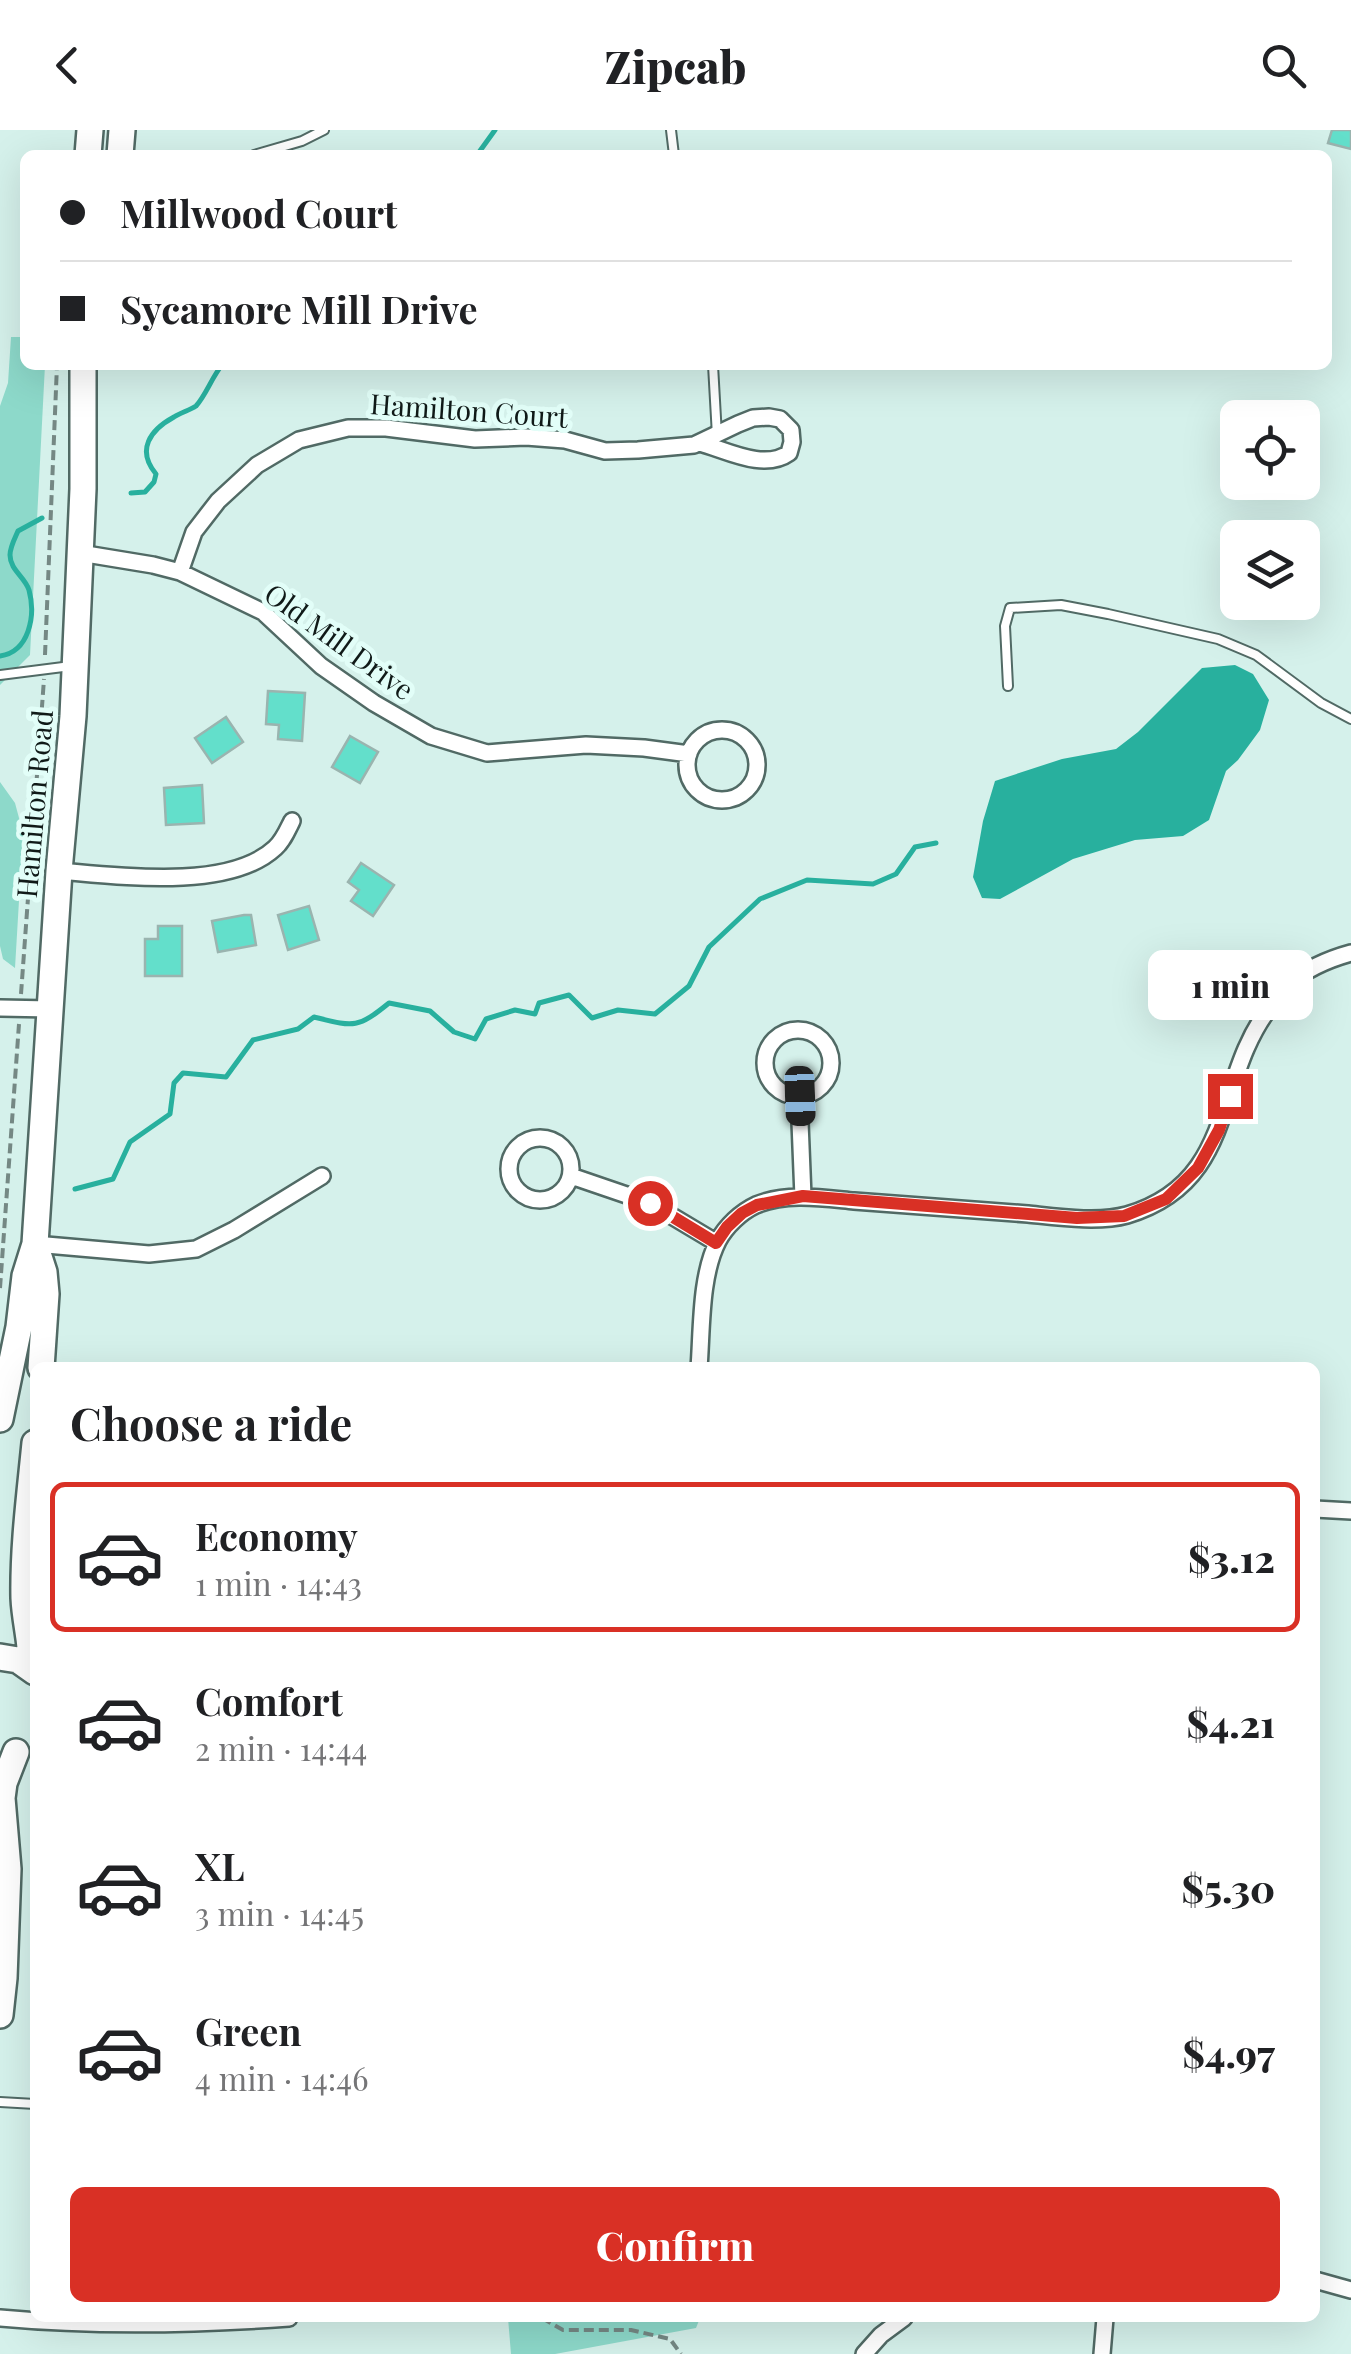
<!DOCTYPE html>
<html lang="en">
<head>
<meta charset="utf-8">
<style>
  :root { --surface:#fff; --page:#f2f2f2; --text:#202124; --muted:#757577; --line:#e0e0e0; --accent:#d93025 }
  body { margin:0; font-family:"Playfair Display",serif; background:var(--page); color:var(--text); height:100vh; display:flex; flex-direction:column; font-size:38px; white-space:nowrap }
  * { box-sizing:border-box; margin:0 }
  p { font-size:32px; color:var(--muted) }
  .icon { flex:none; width:55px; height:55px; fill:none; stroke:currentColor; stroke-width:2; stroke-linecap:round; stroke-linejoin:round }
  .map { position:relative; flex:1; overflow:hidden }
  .details { position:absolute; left:30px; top:1232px; width:1290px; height:960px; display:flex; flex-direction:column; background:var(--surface); border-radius:15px; box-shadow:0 10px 40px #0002 }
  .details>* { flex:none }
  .banner { position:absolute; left:20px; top:20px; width:1312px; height:220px; border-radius:15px; box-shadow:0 10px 40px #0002; display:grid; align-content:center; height:220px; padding:0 40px; background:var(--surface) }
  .controls { position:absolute; left:1220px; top:270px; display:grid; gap:20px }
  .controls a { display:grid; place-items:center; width:100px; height:100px; border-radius:15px; background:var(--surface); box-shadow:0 10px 40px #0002; font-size:50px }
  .end { position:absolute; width:45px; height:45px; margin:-22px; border:12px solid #d93025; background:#fff; box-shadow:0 0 0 5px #fff }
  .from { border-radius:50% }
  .bubble { position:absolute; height:70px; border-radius:15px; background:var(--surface); box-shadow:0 10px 40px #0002; font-size:32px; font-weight:800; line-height:70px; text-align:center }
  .car { position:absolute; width:30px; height:60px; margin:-30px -15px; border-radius:12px; box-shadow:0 0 8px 2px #0007; background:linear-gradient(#222 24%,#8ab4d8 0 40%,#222 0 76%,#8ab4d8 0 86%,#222 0) }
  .banner b { display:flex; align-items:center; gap:35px; height:95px; font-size:38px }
  .banner b+b { border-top:2px solid var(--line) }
  .banner i { width:25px; height:25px; background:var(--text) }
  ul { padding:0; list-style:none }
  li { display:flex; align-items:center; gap:30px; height:150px; margin:0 20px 15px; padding:0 20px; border:5px solid transparent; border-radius:15px }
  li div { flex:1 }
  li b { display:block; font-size:38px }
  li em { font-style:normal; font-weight:800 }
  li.current { border-color:var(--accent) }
  li>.icon { width:90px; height:90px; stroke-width:1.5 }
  h2 { padding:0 40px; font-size:45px; line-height:120px }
  .button { display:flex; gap:20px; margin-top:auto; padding:20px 40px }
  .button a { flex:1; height:115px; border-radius:15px; background:var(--accent); color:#fff; font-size:40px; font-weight:800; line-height:115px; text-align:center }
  header { display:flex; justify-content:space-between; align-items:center; height:130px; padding:0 40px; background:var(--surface); font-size:45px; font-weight:800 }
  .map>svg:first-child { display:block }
  .green { fill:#8dd9ca }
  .water { fill:#28b09e }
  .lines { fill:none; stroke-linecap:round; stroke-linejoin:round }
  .stream { stroke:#28b09e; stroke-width:5 }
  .building { fill:#63dfcb; stroke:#9ab4af; stroke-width:2.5 }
  .lane-casing { stroke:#516a65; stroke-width:12 }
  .street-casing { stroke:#516a65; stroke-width:20 }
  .primary-casing { stroke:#516a65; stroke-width:30 }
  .path { stroke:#758884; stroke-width:4; stroke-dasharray:10 5; stroke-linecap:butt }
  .lane { stroke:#fff; stroke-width:8 }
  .street { stroke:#fff; stroke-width:15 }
  .primary { stroke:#fff; stroke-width:25 }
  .route { stroke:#d93025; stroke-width:12 }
  .labels { text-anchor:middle; stroke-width:10; stroke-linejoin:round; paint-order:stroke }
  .street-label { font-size:28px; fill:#101a18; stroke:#e2fef8 }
</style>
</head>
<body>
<header><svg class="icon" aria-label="back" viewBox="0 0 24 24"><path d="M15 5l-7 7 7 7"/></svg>Zipcab<svg class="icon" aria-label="search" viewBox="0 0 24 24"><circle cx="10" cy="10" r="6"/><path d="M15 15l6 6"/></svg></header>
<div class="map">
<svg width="1351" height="2224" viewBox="0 0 1351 2224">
  <rect width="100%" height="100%" fill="#d5f1eb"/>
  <!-- green -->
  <path class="green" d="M11,207h14v28h20l-15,290 -30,30v-279l8,-23z
    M0,652l15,21 8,30 -8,135 -12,-9 -3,-13z
    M508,2188h192l-4,10 -141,26h-44z"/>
  <!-- water -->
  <path class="water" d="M1235,535l18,9 16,26 -9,30 -22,30 -12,11 -17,49 -26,16 -48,4 -62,19 -73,40 -18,-1 -9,-21 10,-56 12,-40 67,-22 54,-10 22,-17 64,-64z"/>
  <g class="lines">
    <!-- stream -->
    <path class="stream" d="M477,25l18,-25
      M131,363l14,-1 9,-10 2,-8c-20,-24 -6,-44 18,-57 6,-4 16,-7 22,-11 10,-11 16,-29 26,-41
      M0,526c29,-4 36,-40 29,-66 -4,-13 -19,-20 -19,-35 0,-8 5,-17 8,-24l24,-13
      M75,1059l38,-10 17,-37 40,-28 4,-31 9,-10 43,4 27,-37 45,-11 16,-12c40,10 43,12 75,-14l41,8 24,21 21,7 11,-20 29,-9 20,4 4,-11 30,-8 23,23 26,-8 37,4 34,-28 20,-39 51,-48 47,-19 66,4 23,-10 19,-27 21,-4"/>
  </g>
  <!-- building -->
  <path class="building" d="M1332,0h19v19l-23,-6z
    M268,561l37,2 -3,48 -24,-2 1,-14 -13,-1z
    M226,587l17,25 -31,21 -17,-25z
    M350,606l28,16 -18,31 -28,-16z
    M202,655l2,38 -38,2 -2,-37z
    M361,733l33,22 -21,31 -22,-15 8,-11 -11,-8z
    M309,776l10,34 -31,10 -10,-35z
    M244,785h7l5,30 -38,7 -6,-31z
    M158,796h24v50h-37v-37h13z"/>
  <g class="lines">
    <!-- lane casing -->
    <g class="lane-casing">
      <path id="lane" d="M671,0l3,25
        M254,25l48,-14 22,-11
        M713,235l4,71
        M0,545l71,-9
        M1008,556l-3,-60 5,-18 51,-3 47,9 110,25 38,16 65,48 30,16
        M0,1972l35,2"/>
    </g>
    <!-- street casing -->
    <g class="street-casing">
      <path id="street" d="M80,423l73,12 27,7 83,40 58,54 53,37 57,33 56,17 99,-8 58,3 45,6
        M180,442l14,-40 24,-31 39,-36 42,-25 49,-12h38l89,11 51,-2 39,3 40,11 33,-1 56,-5 44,-21 15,-6 16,-1 11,2 11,11 1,12 -3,11c-25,18 -63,-3 -89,-10
        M687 635a35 35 0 1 1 70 0a35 35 0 1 1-70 0Z
        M59,741c59,5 170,20 216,-23 8,-7 12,-17 17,-27
        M0,878l51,1
        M765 933a33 33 0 1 1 66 0a33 33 0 1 1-66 0Z
        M799,967l4,100
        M509 1039a31 31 0 1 1 62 0a31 31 0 1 1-62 0Z
        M571,1046l79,27 67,40
        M35,1114l114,10 47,-5 38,-19 88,-54
        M699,1238c3,-39 1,-92 19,-127 8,-15 23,-29 38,-36 31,-13 67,-7 98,-4 58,4 116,9 174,13 29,3 70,9 99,1 111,-33 86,-136 144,-209 6,-8 12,-17 19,-23 18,-15 39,-24 61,-30
        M1315,1379l36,2
        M1315,2150l36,10
        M0,2188c97,9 192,7 289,0
        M864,2224l17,-19 23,-17
        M1102,2224l3,-36"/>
    </g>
    <!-- primary casing -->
    <g class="primary-casing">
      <path id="primary" d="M88,25l2,-25
        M120,25l2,-25
        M35,1114l9,28 2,22 -5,74
        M0,1289l19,-92 6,-51 10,-32 24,-373 14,-155 10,-227v-124
        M0,1527l18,3 17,12
        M31,1538c1,-24 -6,-46 -7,-70 -1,-51 6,-104 11,-155
        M0,1885l4,-37 4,-109 -6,-71 2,-15 12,-31"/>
    </g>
    <!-- path -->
    <path class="path" d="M45,525l12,-290
      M21,864l23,-315
      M0,1158l19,-264
      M542,2188l21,12h68l39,9 11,15"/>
    <!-- lane -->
    <use href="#lane" class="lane"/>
    <!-- street -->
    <use href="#street" class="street"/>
    <!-- primary -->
    <use href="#primary" class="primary"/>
  </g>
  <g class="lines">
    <!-- route -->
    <path class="route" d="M650,1073l66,40 11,-16 15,-14 15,-8 46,-9 274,22 47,-2 42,-17 32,-31 21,-38 11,-34"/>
  </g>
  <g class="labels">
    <!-- street labels -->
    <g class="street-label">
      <text transform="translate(469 281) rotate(4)" y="10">Hamilton Court</text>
      <text transform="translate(339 512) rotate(36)" y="10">Old Mill Drive</text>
      <text transform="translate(35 674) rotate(-85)" y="10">Hamilton Road</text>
    </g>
  </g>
</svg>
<div class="controls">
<a><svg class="icon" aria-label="locate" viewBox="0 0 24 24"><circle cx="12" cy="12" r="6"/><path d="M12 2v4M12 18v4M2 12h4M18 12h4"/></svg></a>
<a><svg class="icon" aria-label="layers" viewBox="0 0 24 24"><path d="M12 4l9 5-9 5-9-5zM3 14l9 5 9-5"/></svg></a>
</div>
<i class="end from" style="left:650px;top:1073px"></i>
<i class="end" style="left:1230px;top:966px"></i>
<div class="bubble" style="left:1148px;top:820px;width:165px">1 min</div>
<i class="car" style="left:800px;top:966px;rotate:178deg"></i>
<div class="banner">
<b><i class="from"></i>Millwood Court</b>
<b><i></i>Sycamore Mill Drive</b>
</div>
<section class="details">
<h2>Choose a ride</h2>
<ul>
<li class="current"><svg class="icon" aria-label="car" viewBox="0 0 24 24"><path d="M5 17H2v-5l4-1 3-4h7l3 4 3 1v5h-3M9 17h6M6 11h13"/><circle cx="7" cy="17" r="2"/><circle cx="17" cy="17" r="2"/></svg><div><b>Economy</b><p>1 min · 14:43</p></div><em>$3.12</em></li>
<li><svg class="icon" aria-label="car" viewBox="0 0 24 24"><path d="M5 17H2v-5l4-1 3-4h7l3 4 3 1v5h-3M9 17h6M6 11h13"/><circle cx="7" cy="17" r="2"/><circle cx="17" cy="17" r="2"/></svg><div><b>Comfort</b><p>2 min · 14:44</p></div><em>$4.21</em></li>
<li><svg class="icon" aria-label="car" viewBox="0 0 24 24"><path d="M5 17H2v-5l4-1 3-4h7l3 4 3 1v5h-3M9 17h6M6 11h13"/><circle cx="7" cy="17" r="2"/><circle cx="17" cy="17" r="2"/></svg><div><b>XL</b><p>3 min · 14:45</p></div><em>$5.30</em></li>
<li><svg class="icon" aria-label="car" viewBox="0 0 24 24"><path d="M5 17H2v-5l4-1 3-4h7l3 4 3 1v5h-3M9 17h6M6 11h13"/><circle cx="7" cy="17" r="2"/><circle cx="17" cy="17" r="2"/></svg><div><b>Green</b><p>4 min · 14:46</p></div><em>$4.97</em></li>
</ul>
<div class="button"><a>Confirm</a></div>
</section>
</div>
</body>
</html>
